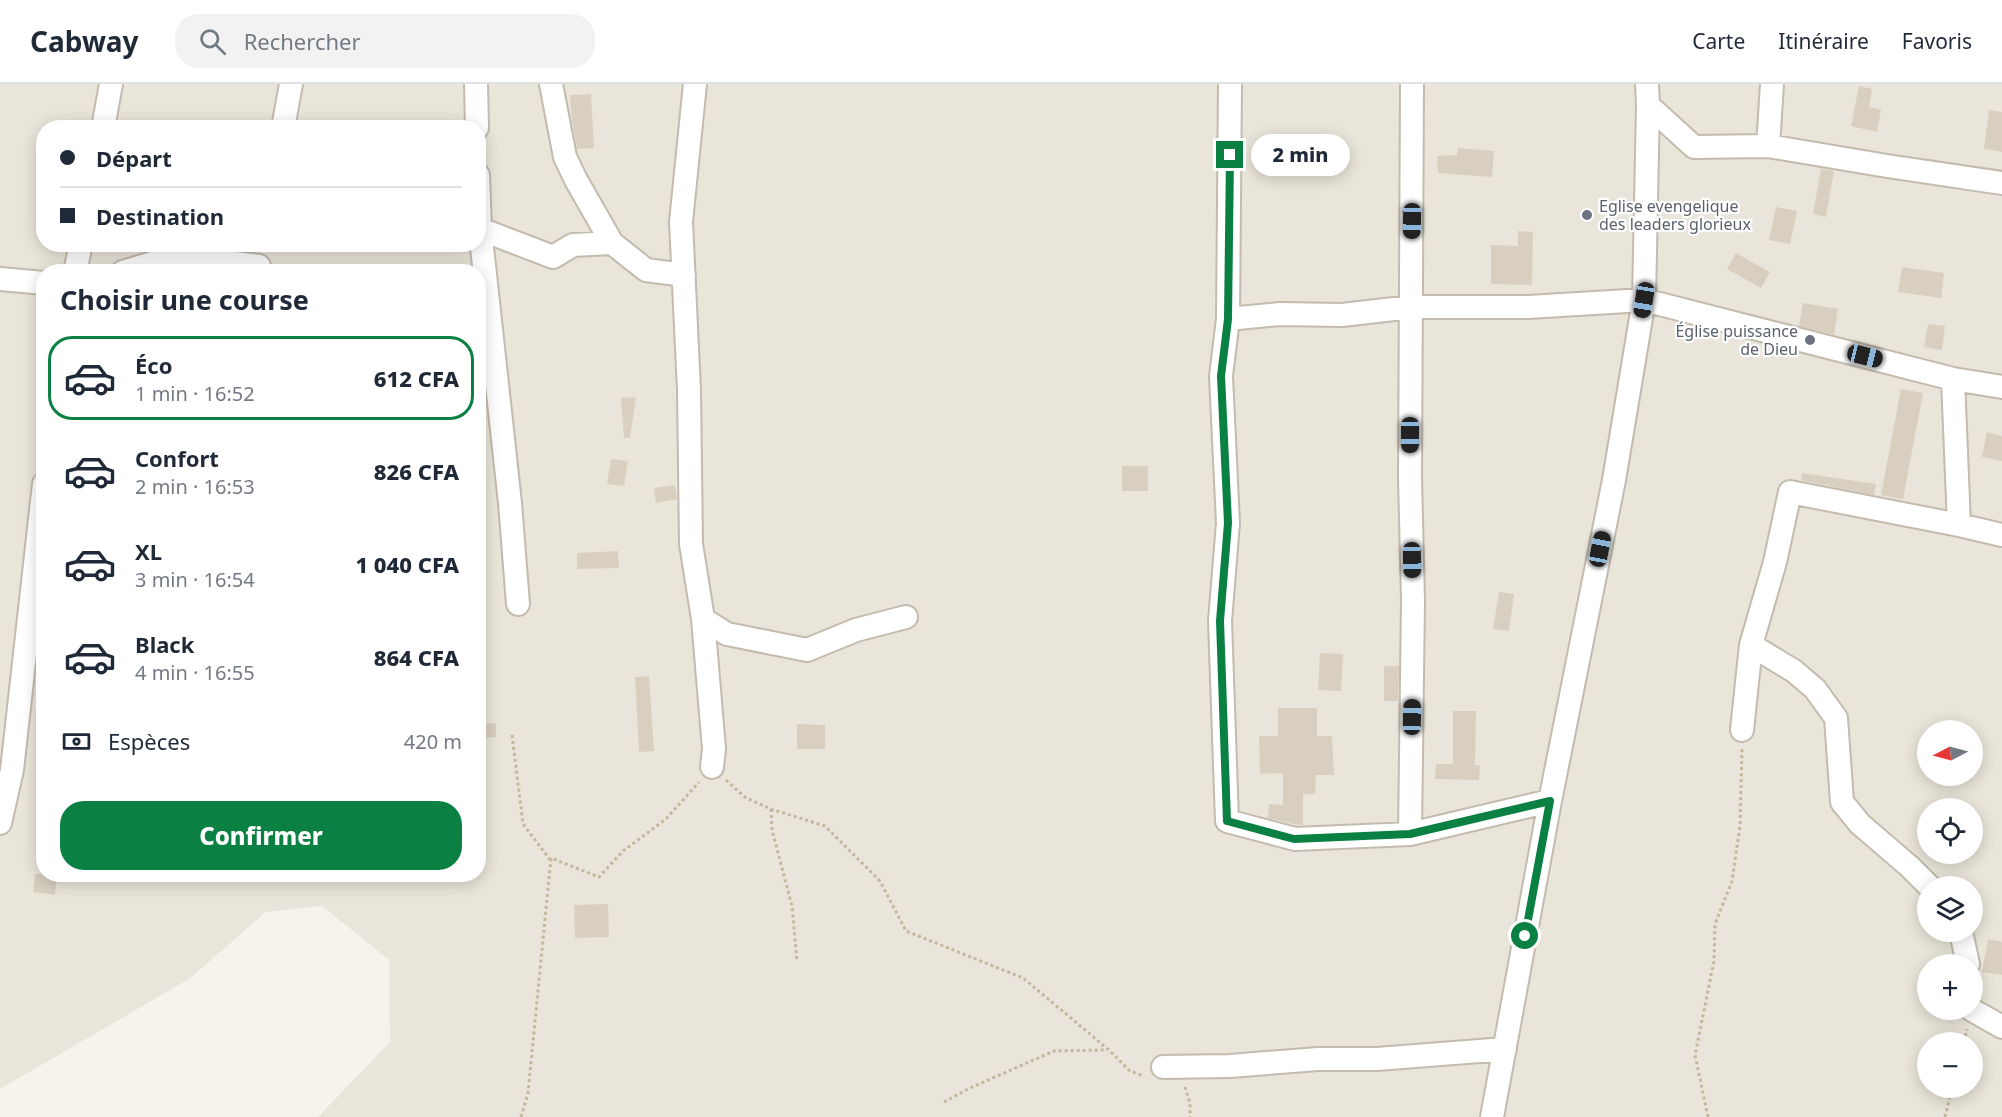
<!DOCTYPE html>
<html lang="fr">
<head>
<meta charset="utf-8">
<style>
  :root { --surface:#fff; --page:#f2f2f3; --text:#1f2937; --muted:#747a83; --line:#e0e1e3; --accent:#0b8043 }
  body { margin:0; font-family:"Noto Sans",sans-serif; background:var(--page); color:var(--text); height:100vh; display:flex; flex-direction:column; font-size:22px; white-space:nowrap }
  * { box-sizing:border-box; margin:0 }
  p { font-size:20px; color:var(--muted) }
  .icon { flex:none; width:33px; height:33px; fill:none; stroke:currentColor; stroke-width:2; stroke-linecap:round; stroke-linejoin:round }
  .map { position:relative; flex:1; overflow:hidden }
  .details { position:absolute; left:36px; top:180px; width:450px; height:618px; display:flex; flex-direction:column; background:var(--surface); border-radius:24px; box-shadow:0 3px 15px #0003 }
  .details>* { flex:none }
  .banner { position:absolute; left:36px; top:36px; width:450px; height:132px; border-radius:24px; box-shadow:0 3px 15px #0003; display:grid; align-content:center; height:132px; padding:0 24px; background:var(--surface) }
  .needle { width:39px; rotate:264deg }
  .buttons { position:absolute; left:1917px; top:636px; display:grid; gap:12px }
  .buttons a { display:grid; place-items:center; width:66px; height:66px; border-radius:50%; background:var(--surface); box-shadow:0 3px 15px #0003; font-size:30px }
  .end { position:absolute; width:27px; height:27px; margin:-14px; border:8px solid #0b8043; background:#fff; box-shadow:0 0 0 3px #fff }
  .from { border-radius:50% }
  .bubble { position:absolute; height:42px; border-radius:21px; background:var(--surface); box-shadow:0 3px 15px #0003; font-size:20px; font-weight:800; line-height:42px; text-align:center }
  .car { position:absolute; width:18px; height:36px; margin:-18px -9px; border-radius:8px; box-shadow:0 0 4px 2px #0007; background:linear-gradient(#222 24%,#8ab4d8 0 40%,#222 0 76%,#8ab4d8 0 86%,#222 0) }
  .banner b { display:flex; align-items:center; gap:21px; height:57px; font-size:22px }
  .banner b+b { border-top:2px solid var(--line) }
  .banner i { width:15px; height:15px; background:var(--text) }
  ul { padding:0; list-style:none }
  li { display:flex; align-items:center; gap:18px; height:84px; margin:0 12px 9px; padding:0 12px; border:3px solid transparent; border-radius:24px }
  li div { flex:1 }
  li b { display:block; font-size:22px }
  li em { font-style:normal; font-weight:800 }
  li.on { border-color:var(--accent) }
  li>.icon { width:54px; height:54px; stroke-width:1.5 }
  h2 { padding:0 24px; font-size:27px; line-height:72px }
  .pay { display:flex; align-items:center; gap:15px; height:66px; padding:0 24px; font-size:22px }
  .pay p { margin-inline-start:auto }
  .cta { display:flex; gap:12px; margin-top:auto; padding:12px 24px }
  .cta a { flex:1; height:69px; border-radius:24px; background:var(--accent); color:#fff; font-size:24px; font-weight:800; line-height:69px; text-align:center }
  header { display:flex; align-items:center; gap:36px; box-sizing:border-box; height:84px; padding:0 30px; background:var(--surface); border-bottom:2px solid var(--line) }
  header strong { font-size:28px }
  nav { display:flex; gap:33px; margin-inline-start:auto; font-size:21px }
  .search { width:420px; height:54px; background:var(--page); display:flex; align-items:center; gap:15px; box-sizing:border-box; padding:0 21px; border-radius:24px; color:var(--muted); font-size:22px }
  .map>svg:first-child { display:block }
  .residential { fill:#eae5da; fill-rule:evenodd }
  .building { fill:#d8cfc1 }
  .lines { fill:none; stroke-linecap:round; stroke-linejoin:round }
  .minor-casing { stroke:#c2bbae; stroke-width:26 }
  .path { stroke:#c4b79f; stroke-width:3; stroke-dasharray:3 3; stroke-linecap:butt }
  .minor { stroke:#fff; stroke-width:22 }
  .route { stroke:#0b8043; stroke-width:8 }
  .worship-dot { fill:#6b7280; stroke:#fff; stroke-width:2 }
  .labels { text-anchor:middle; stroke-width:4.5; stroke-linejoin:round; paint-order:stroke }
  .worship-label { font-size:16px; fill:#5b616d; stroke:#fff; text-anchor:start }
</style>
</head>
<body>
<header>
<strong>Cabway</strong>
<div class="search"><svg class="icon" aria-label="search" viewBox="0 0 24 24"><circle cx="10" cy="10" r="6"/><path d="M15 15l6 6"/></svg>Rechercher</div>
<nav><a>Carte</a><a>Itinéraire</a><a>Favoris</a></nav>
</header>
<div class="map">
<svg width="2002" height="1033" viewBox="0 0 2002 1033">
  <rect width="100%" height="100%" fill="#f6f3ec"/>
  <!-- residential -->
  <path class="residential" d="M0,0h2002v1033h-1684l72,-75 -1,-82 -67,-54 -56,6 -77,67 -189,110zM44,44h434v116h-434zM44,188h434v602h-434zM1928,646h44v46h-44zM1928,724h44v46h-44zM1928,802h44v46h-44zM1928,880h44v46h-44zM1928,958h44v46h-44z"/>
  <!-- building -->
  <path class="building" d="M1859,2l13,3 -3,18 12,3 -4,22 -26,-6z
    M591,10l3,54 -17,1 -5,-28 -2,-26z
    M1989,26l13,2v40l-18,-3z
    M1458,64l36,3 -2,26 -54,-4 -1,-17 20,-1z
    M1821,85l13,2 -8,46 -13,-3z
    M1776,123l21,4 -7,33 -21,-4z
    M1518,147l15,1 -1,53 -41,-1v-39l27,1z
    M1736,169l34,19 -9,16 -34,-19z
    M1902,183l42,6 -3,25 -43,-6z
    M1803,219l35,6 -4,26 -35,-9z
    M1928,240l17,2 -3,24 -18,-3z
    M1901,305l22,4 -20,106 -22,-4z
    M636,313l-6,41h-6l-3,-40z
    M1987,348l15,4v25l-20,-4z
    M611,375l17,2 -4,25 -17,-2z
    M1122,382h26v25h-26z
    M1802,389l74,11 -2,11 -73,-15z
    M675,401l2,14 -21,4 -2,-15z
    M618,467l1,17 -42,1v-16z
    M1499,508l15,2 -5,37 -16,-2z
    M1320,569l23,1 -2,37 -23,-1z
    M1384,582h15l-1,35h-14z
    M649,592l5,75 -15,1 -4,-75z
    M1278,624h39v28h15l2,39h-18l-1,19h-12v31l-10,-1 -25,-6 1,-14 14,1v-32l-23,1 -1,-38h19z
    M1453,627h23l-1,54h5l-1,15 -44,-1 1,-15h17z
    M496,639v14l-14,1 -1,-14z
    M797,640l28,1v24h-28z
    M35,790h22l-2,21 -22,-3z
    M608,820l1,33 -34,1 -1,-33z
    M1988,855l14,3v33l-20,-3z"/>
  <g class="lines">
    <!-- minor casing -->
    <g class="minor-casing">
      <path id="minor" d="M476,0l1,44
        M551,0l14,73 11,23 36,63
        M695,0l-14,138 8,168 2,154 12,75 11,130 -2,18
        M1230,0l-2,235 -7,57 7,147 -8,98 7,200 68,18 115,-5 140,-33
        M1648,21l46,42 74,-1 119,20 115,17
        M103,44l8,-44
        M283,44l8,-44
        M1768,62l4,-62
        M478,91l2,54 30,274 8,101
        M480,145l73,28 20,-12 39,-2 34,27 38,5
        M75,188l6,-28
        M123,188l52,-16 84,10
        M0,195l44,4
        M1228,235l52,-5 62,1 69,-8h117l116,-7 309,79 49,8
        M1953,295l6,146 43,10
        M703,535l24,15 80,16 49,-20 50,-13
        M1751,561l43,26 21,18 21,29 6,84 18,22 50,43 19,19
        M1742,646l9,-85 24,-83 15,-70 169,33
        M0,739l12,-53 32,-286
        M1410,750l3,-234 -3,-122 2,-394
        M1961,848l7,32
        M1972,926l30,17
        M1163,983l67,-1 88,-7h59l128,-10
        M1492,1033l58,-316 64,-321 30,-180 4,-195 -1,-21"/>
    </g>
    <!-- path -->
    <path class="path" d="M512,651l11,89 28,37
      M726,696l20,18 25,11 54,17 55,55 26,50 117,47 86,72 21,21 14,5
      M771,725l1,21 20,76 5,56
      M1964,958l3,-13
      M1185,1003l5,16v14
      M944,1018l26,-14 84,-37 53,-1
      M521,1033l7,-24 23,-235 48,19 24,-26 43,-32 33,-37
      M1708,1033l-13,-62 19,-94 1,-37 17,-43 8,-55 2,-78
      M1945,1033l7,-29"/>
    <!-- minor -->
    <use href="#minor" class="minor"/>
  </g>
  <g class="lines">
    <!-- route -->
    <path class="route" d="M1230,71l-2,164 -7,57 7,147 -8,98 7,200 67,18 116,-5 140,-33 -25,135"/>
  </g>
  <!-- markers -->
  <g class="worship-dot">
    <circle cx="1587" cy="131" r="6"/>
    <circle cx="1810" cy="256" r="6"/>
  </g>
  <g class="labels">
    <!-- worship labels -->
    <g class="worship-label">
      <text x="1599" y="128">Eglise evengelique<tspan x="1599" dy="18">des leaders glorieux</tspan></text>
      <text x="1798" y="253" text-anchor="end">Église puissance<tspan x="1798" dy="18">de Dieu</tspan></text>
    </g>
  </g>
</svg>
<div class="buttons">
<a><svg class="needle" viewBox="-14 -14 28 28"><path d="M0-13l5 13h-10z" fill="#e53935"/><path d="M0 13l5-13h-10z" fill="#747a83"/></svg></a>
<a><svg class="icon" aria-label="locate" viewBox="0 0 24 24"><circle cx="12" cy="12" r="6"/><path d="M12 2v4M12 18v4M2 12h4M18 12h4"/></svg></a>
<a><svg class="icon" aria-label="layers" viewBox="0 0 24 24"><path d="M12 4l9 5-9 5-9-5zM3 14l9 5 9-5"/></svg></a>
<a>+</a>
<a>−</a>
</div>
<i class="end from" style="left:1525px;top:852px"></i>
<i class="end" style="left:1230px;top:71px"></i>
<div class="bubble" style="left:1251px;top:50px;width:99px">2 min</div>
<i class="car" style="left:1412px;top:137px;rotate:181deg"></i>
<i class="car" style="left:1644px;top:216px;rotate:189deg"></i>
<i class="car" style="left:1865px;top:272px;rotate:104deg"></i>
<i class="car" style="left:1410px;top:351px;rotate:180deg"></i>
<i class="car" style="left:1600px;top:465px;rotate:11deg"></i>
<i class="car" style="left:1412px;top:476px;rotate:179deg"></i>
<i class="car" style="left:1412px;top:633px;rotate:1deg"></i>
<div class="banner">
<b><i class="from"></i>Départ</b>
<b><i></i>Destination</b>
</div>
<section class="details">
<h2>Choisir une course</h2>
<ul>
<li class="on"><svg class="icon" aria-label="car" viewBox="0 0 24 24"><path d="M5 17H2v-5l4-1 3-4h7l3 4 3 1v5h-3M9 17h6M6 11h13"/><circle cx="7" cy="17" r="2"/><circle cx="17" cy="17" r="2"/></svg><div><b>Éco</b><p>1 min · 16:52</p></div><em>612 CFA</em></li>
<li><svg class="icon" aria-label="car" viewBox="0 0 24 24"><path d="M5 17H2v-5l4-1 3-4h7l3 4 3 1v5h-3M9 17h6M6 11h13"/><circle cx="7" cy="17" r="2"/><circle cx="17" cy="17" r="2"/></svg><div><b>Confort</b><p>2 min · 16:53</p></div><em>826 CFA</em></li>
<li><svg class="icon" aria-label="car" viewBox="0 0 24 24"><path d="M5 17H2v-5l4-1 3-4h7l3 4 3 1v5h-3M9 17h6M6 11h13"/><circle cx="7" cy="17" r="2"/><circle cx="17" cy="17" r="2"/></svg><div><b>XL</b><p>3 min · 16:54</p></div><em>1 040 CFA</em></li>
<li><svg class="icon" aria-label="car" viewBox="0 0 24 24"><path d="M5 17H2v-5l4-1 3-4h7l3 4 3 1v5h-3M9 17h6M6 11h13"/><circle cx="7" cy="17" r="2"/><circle cx="17" cy="17" r="2"/></svg><div><b>Black</b><p>4 min · 16:55</p></div><em>864 CFA</em></li>
</ul>
<div class="pay"><svg class="icon" aria-label="cash" viewBox="0 0 24 24"><path d="M3 7h18v10H3z"/><circle cx="12" cy="12" r="2"/></svg>Espèces<p>420 m</p></div>
<div class="cta"><a>Confirmer</a></div>
</section>
</div>
</body>
</html>
